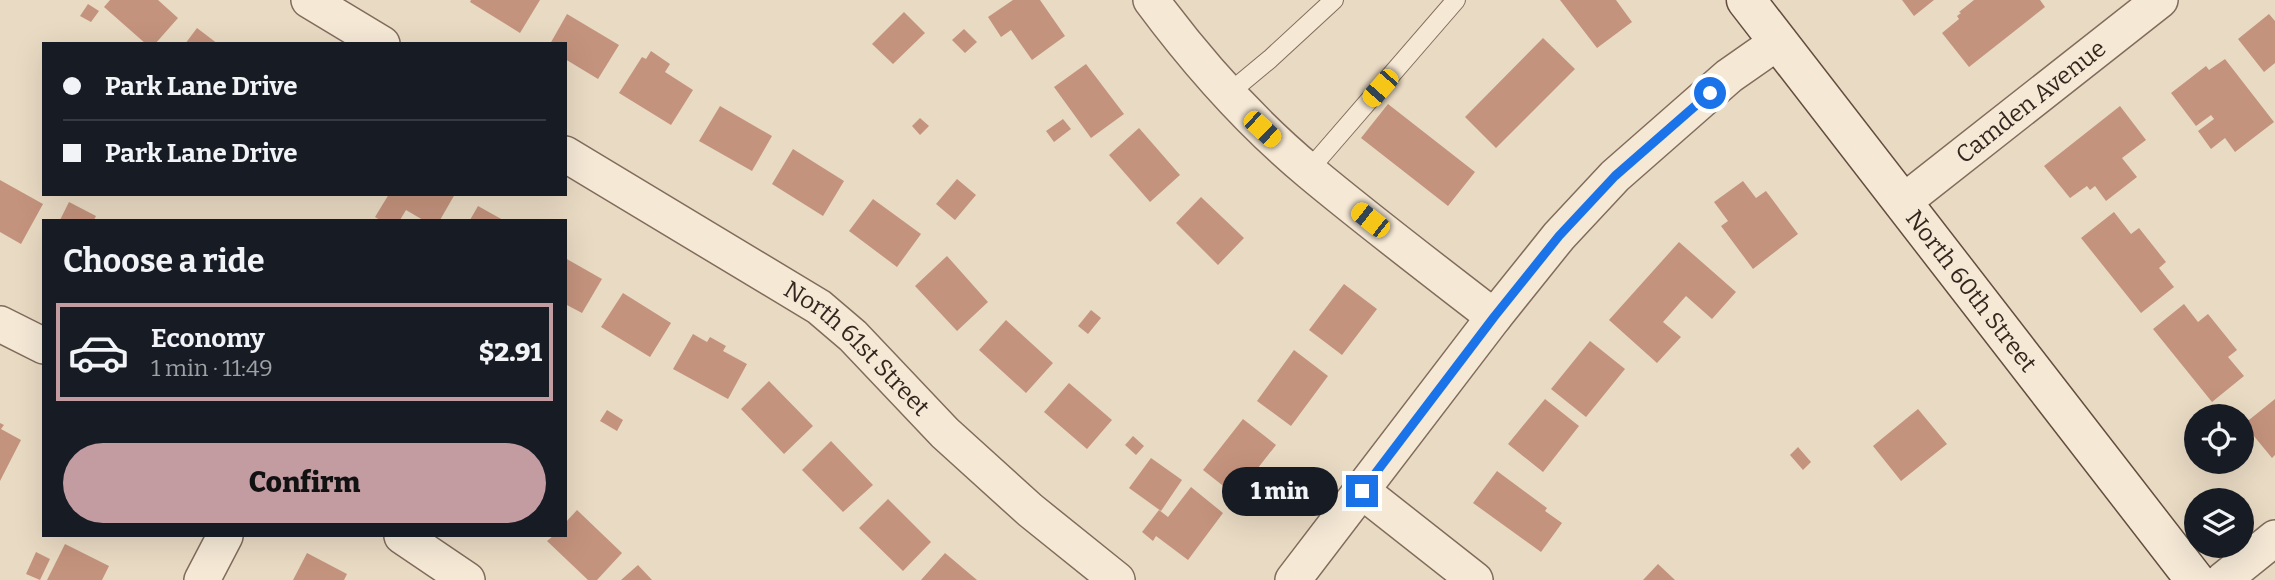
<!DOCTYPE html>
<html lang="en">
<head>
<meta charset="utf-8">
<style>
  :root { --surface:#171b24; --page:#242831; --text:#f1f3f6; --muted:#9ea1a6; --line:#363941; --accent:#c39ca2 }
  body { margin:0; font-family:Bitter,serif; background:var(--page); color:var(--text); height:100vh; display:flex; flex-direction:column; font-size:26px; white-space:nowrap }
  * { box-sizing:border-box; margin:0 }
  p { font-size:23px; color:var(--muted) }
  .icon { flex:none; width:38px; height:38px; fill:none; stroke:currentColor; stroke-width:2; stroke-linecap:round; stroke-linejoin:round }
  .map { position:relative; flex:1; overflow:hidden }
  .drawer { position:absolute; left:42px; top:219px; width:525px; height:318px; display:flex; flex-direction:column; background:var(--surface); border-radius:0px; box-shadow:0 7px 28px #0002 }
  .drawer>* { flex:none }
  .hud { position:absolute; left:42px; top:42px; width:525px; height:154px; border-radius:0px; box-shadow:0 7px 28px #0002; display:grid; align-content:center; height:154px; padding:0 21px; background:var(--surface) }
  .buttons { position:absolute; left:2184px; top:404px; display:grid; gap:14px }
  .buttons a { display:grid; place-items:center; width:70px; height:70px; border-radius:50%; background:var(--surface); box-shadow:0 7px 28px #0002; font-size:35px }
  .end { position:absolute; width:32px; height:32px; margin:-16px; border:9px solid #1a73e8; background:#fff; box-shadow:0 0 0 4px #fff }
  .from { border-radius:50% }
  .bubble { position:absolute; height:49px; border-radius:24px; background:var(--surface); box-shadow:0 7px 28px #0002; font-size:23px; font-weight:800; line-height:49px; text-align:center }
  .car { position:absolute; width:21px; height:42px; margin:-21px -10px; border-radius:9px; box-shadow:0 0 5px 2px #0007; background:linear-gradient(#f5c518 24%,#345 0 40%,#f5c518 0 76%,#345 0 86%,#f5c518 0) }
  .hud b { display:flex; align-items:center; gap:24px; height:66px; font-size:26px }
  .hud b+b { border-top:2px solid var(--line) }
  .hud i { width:18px; height:18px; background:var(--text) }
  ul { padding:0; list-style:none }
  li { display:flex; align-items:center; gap:21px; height:98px; margin:0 14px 10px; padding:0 7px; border:4px solid transparent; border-radius:0px }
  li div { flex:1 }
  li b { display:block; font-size:26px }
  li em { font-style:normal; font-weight:800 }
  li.active { border-color:var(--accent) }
  li>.icon { width:63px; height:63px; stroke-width:1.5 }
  h2 { padding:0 21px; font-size:32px; line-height:84px }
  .cta { display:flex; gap:14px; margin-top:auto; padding:14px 21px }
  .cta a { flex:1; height:80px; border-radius:42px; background:var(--accent); color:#111; font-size:28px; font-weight:800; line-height:80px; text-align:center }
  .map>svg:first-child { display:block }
  .building { fill:#c4937d }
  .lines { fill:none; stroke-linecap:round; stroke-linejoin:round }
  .lane-casing { stroke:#816c5c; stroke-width:20 }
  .street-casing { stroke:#816c5c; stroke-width:38 }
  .secondary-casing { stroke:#634d3f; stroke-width:41 }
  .lane { stroke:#f5e8d5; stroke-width:18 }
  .street { stroke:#f5e8d5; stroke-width:35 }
  .secondary { stroke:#f5e8d5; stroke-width:38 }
  .route { stroke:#1a73e8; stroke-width:9 }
  .labels { text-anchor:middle; stroke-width:5; stroke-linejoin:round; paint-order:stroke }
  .street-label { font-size:24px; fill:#33261e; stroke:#f1e5d2 }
</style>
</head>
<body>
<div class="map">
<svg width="2275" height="580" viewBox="0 0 2275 580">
  <rect width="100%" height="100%" fill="#e9dac3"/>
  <!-- building -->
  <path class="building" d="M110,0h48l20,18 -23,26h-9l-42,-37z
    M471,0h69l-20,33 -50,-31z
    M1013,0h27l25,36 -33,24 -21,-30 -10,7 -13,-20z
    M1560,0h56l16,22 -35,26z
    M1902,0h32l-20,16z
    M1974,0h66l5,7 -76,60 -27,-34 17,-14 -2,-3 4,-3 -2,-1z
    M88,4l11,7 -8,11 -11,-6z
    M904,12l21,21 -32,31 -21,-20z
    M567,14l52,31 -21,34 -33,-20v-15h-15z
    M2269,14l6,7v42l-11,9 -26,-33z
    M197,28l21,16h-33z
    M964,29l13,13 -12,11 -13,-13z
    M1543,38l32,31 -79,79 -31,-31z
    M651,51l19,13 -5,8 28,18 -22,35 -52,-32 23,-36 4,2z
    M2225,59l49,63 -39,30 -10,-14 -14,11 -13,-18 16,-12 -3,-4 -15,11 -25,-33 35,-27 3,4z
    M1086,64l38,50 -33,24 -37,-51z
    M1388,104l87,68 -27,34 -87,-68z
    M720,106l52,30 -20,35 -53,-30z
    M2120,106l26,34 -24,18 15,19 -31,24 -11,-15 -5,4 -3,-4 -17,12 -26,-32z
    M920,118l9,8 -9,9 -8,-9z
    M1063,119l8,10 -17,13 -8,-11z
    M1139,128l41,47 -30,27 -41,-47z
    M793,149l51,32 -21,35 -51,-32z
    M957,179l19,16 -21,25 -19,-16z
    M0,180l43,24 -22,40 -21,-12z
    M1743,181l13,17 10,-7 32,43 -45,35 -32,-43 7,-5 -14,-19z
    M389,194h66l-15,26h-17l-17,-10 -6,10h-20l-5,-3z
    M1201,197l43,41 -26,27 -42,-42z
    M873,199l48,35 -24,33 -48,-36z
    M69,202l27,14 -2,4h-34z
    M478,206l25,14h-33z
    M2114,212l17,22 8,-6 27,34 -7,6 15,19 -33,26 -60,-75z
    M1679,242l57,50 -24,27 -26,-23 -23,26 18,15 -24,26 -48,-43z
    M947,256l41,46 -31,29 -42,-45z
    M565,258l37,21 -20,34 -17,-9z
    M1344,284l33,25 -35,46 -33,-25z
    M623,293l48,30 -21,34 -49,-30z
    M2184,304l14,18 10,-8 29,36 -9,7 16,19 -32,26 -59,-73z
    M1091,310l10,8 -13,16 -10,-8z
    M1006,320l47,43 -27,30 -47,-43z
    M693,334l14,8 3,-5 16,9 -3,5 24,13 -19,35 -55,-30z
    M1590,341l35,28 -39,48 -35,-28z
    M1294,350l34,26 -37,50 -34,-25z
    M769,381l44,45 -29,28 -43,-45z
    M1069,383l43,37 -25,29 -43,-37z
    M1545,399l34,27 -36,46 -35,-28z
    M2275,399v56l-3,3 -28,-34z
    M1918,409l29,35 -46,37 -28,-35z
    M607,410l16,10 -6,11 -17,-10z
    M1243,419l33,26 -40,51 -33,-26z
    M0,423l4,2 -3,4 20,11 -21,41z
    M1133,436l11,10 -8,9 -11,-10z
    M831,441l42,44 -30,27 -41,-42z
    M1798,447l13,15 -8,8 -13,-15z
    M1151,458l31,22 -21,31 -32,-23z
    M1497,471l50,37 -2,3 17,12 -21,29 -68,-49z
    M1191,487l32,26 -35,47 -32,-24 -3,5 -11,-9 17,-22 9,7z
    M888,499l43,43 -28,29 -44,-43z
    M577,510l45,43 -25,27h-9l-41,-39 6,-5h12v-13z
    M65,544l44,22 -7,14h-55z
    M36,552l14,7 -10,21 -14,-6z
    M307,553l40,21 -3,6h-51z
    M945,553l32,27h-56z
    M1658,564l17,16h-32z
    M638,565l14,15h-31z"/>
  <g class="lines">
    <!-- lane casing -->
    <g class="lane-casing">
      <path id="lane" d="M1229,93l41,-34 64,-59
        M1308,171l148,-171"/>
    </g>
    <!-- street casing -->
    <g class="street-casing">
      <g id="street">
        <path d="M309,0l73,44"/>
        <path d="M1151,0c46,62 99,122 159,172 60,50 122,97 184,145"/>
        <path id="s1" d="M565,154l254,153 34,29 92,97 85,77 87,70"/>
        <path id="s2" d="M1902,203l258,-203"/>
        <path d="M0,324l44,22"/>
        <path d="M1362,491l113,89"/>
        <path d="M402,536l65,44"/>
        <path d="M202,580l23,-44"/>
        <path d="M1293,580l201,-263 65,-81 56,-60 114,-100 50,-35"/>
        <path d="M2223,580l52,-42"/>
      </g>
    </g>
    <!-- secondary casing -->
    <g class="secondary-casing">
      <g id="secondary">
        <path id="s3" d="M1746,0l449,580"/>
      </g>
    </g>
    <!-- lane -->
    <use href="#lane" class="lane"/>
    <!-- street -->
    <use href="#street" class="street"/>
    <!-- secondary -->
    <use href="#secondary" class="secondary"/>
  </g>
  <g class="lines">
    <!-- route -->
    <path class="route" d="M1362,491l132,-174 65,-81 56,-60 95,-83"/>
  </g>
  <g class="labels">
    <!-- street labels -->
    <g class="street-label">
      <text dy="8" stroke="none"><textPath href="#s2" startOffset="164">Camden Avenue</textPath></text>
      <text dy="8" stroke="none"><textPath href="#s3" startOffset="368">North 60th Street</textPath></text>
      <text dy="8" stroke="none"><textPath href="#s1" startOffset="352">North 61st Street</textPath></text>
    </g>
  </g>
</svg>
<div class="buttons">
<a><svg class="icon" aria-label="locate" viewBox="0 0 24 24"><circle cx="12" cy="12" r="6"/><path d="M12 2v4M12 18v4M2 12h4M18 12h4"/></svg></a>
<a><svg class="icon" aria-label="layers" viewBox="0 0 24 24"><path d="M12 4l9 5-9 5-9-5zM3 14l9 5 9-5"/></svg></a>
</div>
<i class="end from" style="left:1710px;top:93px"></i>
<i class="end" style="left:1362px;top:491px"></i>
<div class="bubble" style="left:1222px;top:467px;width:116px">1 min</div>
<i class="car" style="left:1380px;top:88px;rotate:221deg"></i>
<i class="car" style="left:1262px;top:129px;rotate:133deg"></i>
<i class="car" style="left:1370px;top:220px;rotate:308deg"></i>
<div class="hud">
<b><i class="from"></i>Park Lane Drive</b>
<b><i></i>Park Lane Drive</b>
</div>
<section class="drawer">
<h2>Choose a ride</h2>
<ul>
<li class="active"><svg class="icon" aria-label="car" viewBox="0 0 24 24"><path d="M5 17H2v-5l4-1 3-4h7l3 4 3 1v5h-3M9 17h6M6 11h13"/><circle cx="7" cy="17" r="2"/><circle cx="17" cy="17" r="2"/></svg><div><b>Economy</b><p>1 min · 11:49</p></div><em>$2.91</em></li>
</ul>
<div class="cta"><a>Confirm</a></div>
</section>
</div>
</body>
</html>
